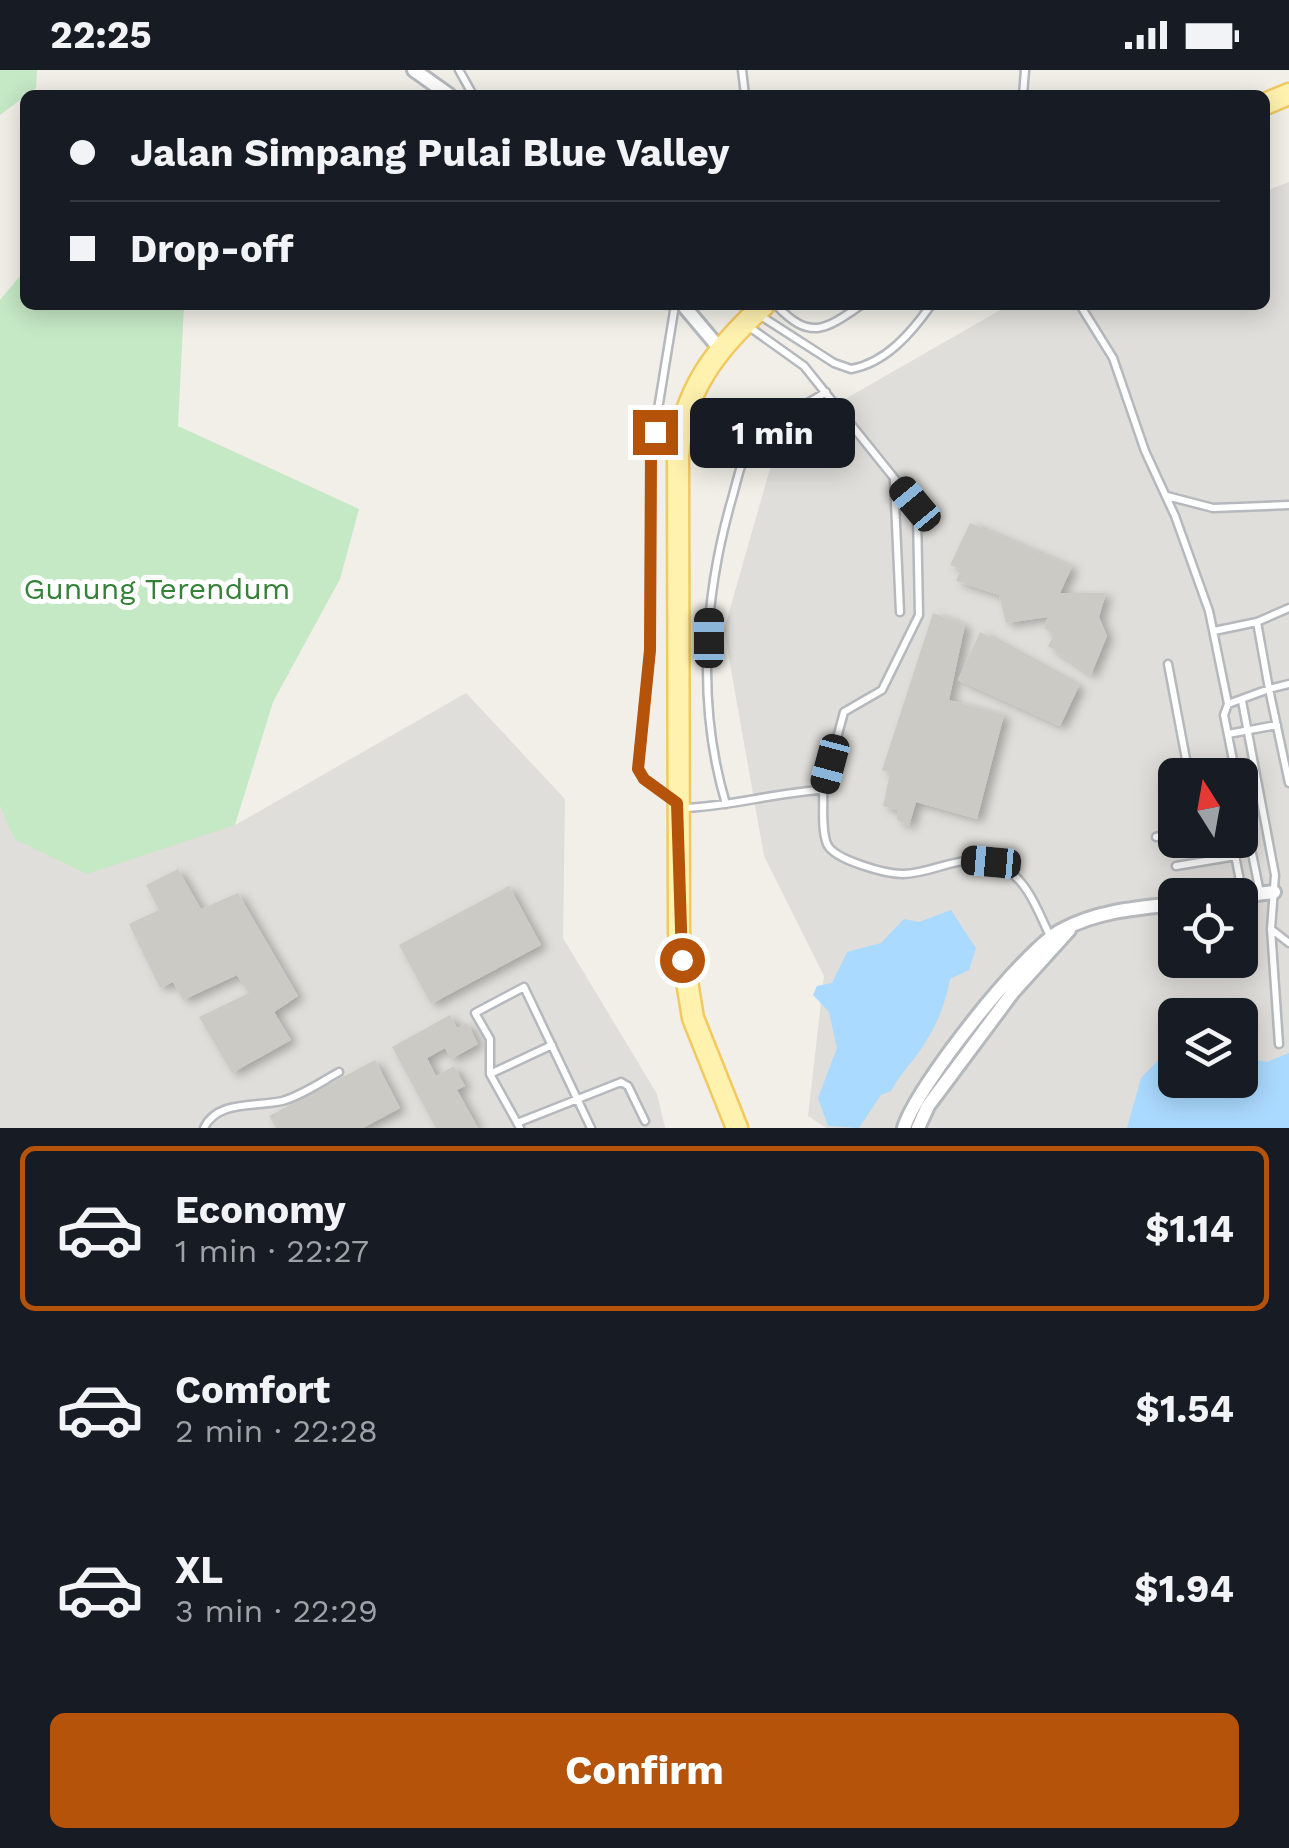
<!DOCTYPE html>
<html lang="en">
<head>
<meta charset="utf-8">
<style>
  :root { --surface:#171b24; --page:#20242c; --text:#f1f3f6; --muted:#9ea1a6; --line:#363941; --accent:#b45309 }
  body { margin:0; font-family:"Work Sans",sans-serif; background:var(--page); color:var(--text); height:100vh; display:flex; flex-direction:column; font-size:38px; white-space:nowrap }
  * { box-sizing:border-box; margin:0 }
  p { font-size:32px; color:var(--muted) }
  .icon { flex:none; width:55px; height:55px; fill:none; stroke:currentColor; stroke-width:2; stroke-linecap:round; stroke-linejoin:round }
  .map { position:relative; height:1058px; overflow:hidden }
  .panel { display:flex; flex-direction:column; background:var(--surface); flex:1 }
  .panel>* { flex:none }
  .guide { position:absolute; left:20px; top:20px; width:1250px; height:220px; border-radius:15px; box-shadow:0 5px 25px #0003; display:grid; align-content:center; height:220px; padding:0 50px; background:var(--surface) }
  .needle { width:65px; rotate:349deg }
  .fabs { position:absolute; left:1158px; top:688px; display:grid; gap:20px }
  .fabs a { display:grid; place-items:center; width:100px; height:100px; border-radius:15px; background:var(--surface); box-shadow:0 5px 25px #0003; font-size:50px }
  .end { position:absolute; width:45px; height:45px; margin:-22px; border:12px solid #b45309; background:#fff; box-shadow:0 0 0 5px #fff }
  .from { border-radius:50% }
  .bubble { position:absolute; height:70px; border-radius:15px; background:var(--surface); box-shadow:0 5px 25px #0003; font-size:32px; font-weight:700; line-height:70px; text-align:center }
  .car { position:absolute; width:30px; height:60px; margin:-30px -15px; border-radius:12px; box-shadow:0 0 8px 2px #0007; background:linear-gradient(#222 24%,#8ab4d8 0 40%,#222 0 76%,#8ab4d8 0 86%,#222 0) }
  .guide b { display:flex; align-items:center; gap:35px; height:95px; font-size:38px }
  .guide b+b { border-top:2px solid var(--line) }
  .guide i { width:25px; height:25px; background:var(--text) }
  ul { padding:18px 0 0; list-style:none }
  li { display:flex; align-items:center; gap:30px; height:165px; margin:0 20px 15px; padding:0 30px; border:5px solid transparent; border-radius:15px }
  li div { flex:1 }
  li b { display:block; font-size:38px }
  li em { font-style:normal; font-weight:700 }
  li.current { border-color:var(--accent) }
  li>.icon { width:90px; height:90px; stroke-width:1.5 }
  .primary-button { display:flex; gap:20px; margin-top:auto; padding:20px 50px }
  .primary-button a { flex:1; height:115px; border-radius:15px; background:var(--accent); color:#fff; font-size:40px; font-weight:700; line-height:115px; text-align:center }
  .status { display:flex; justify-content:space-between; align-items:center; height:70px; padding:0 50px; background:var(--surface); direction:ltr }
  .status svg { height:28px; fill:currentColor }
  .map>svg:first-child { display:block }
  .industrial { fill:#e0deda; fill-rule:evenodd }
  .green { fill:#c5e8c5 }
  .water { fill:#aadaff }
  .building { fill:#cccac5; filter:url(#shadow) }
  .lines { fill:none; stroke-linecap:round; stroke-linejoin:round }
  .service-casing { stroke:#b5b8bc; stroke-width:11 }
  .minor-casing { stroke:#b5b8bc; stroke-width:18 }
  .primary-casing { stroke:#f2c960; stroke-width:25 }
  .service { stroke:#fff; stroke-width:6 }
  .minor { stroke:#fff; stroke-width:12 }
  .primary { stroke:#fff2af; stroke-width:20 }
  .route { stroke:#b45309; stroke-width:12 }
  .labels { text-anchor:middle; stroke-width:10; stroke-linejoin:round; paint-order:stroke }
  .park-label { font-size:30px; fill:#348238; stroke:#fff }
</style>
</head>
<body>
<div class="status"><b>22:25</b><svg viewBox="0 0 49 12"><path d="M0 12V9h3v3zM5 12V6h3v6zM10 12V3h3v9zM15 12V0h3v12zM26 1h20v11H26zM47 4h2v5h-2z"/></svg></div>
<div class="map">
<svg width="1289" height="1058" viewBox="0 0 1289 1058">
  <defs>
    <filter id="shadow"><feDropShadow dx="6" dy="3.5" stdDeviation="5" flood-color="#0004"/></filter>
  </defs>
  <rect width="100%" height="100%" fill="#f1efe8"/>
  <!-- industrial -->
  <path class="industrial" d="M1289,112v946h-463l-18,-12 16,-140 -60,-120 -40,-226 55,-193 230,-132h256v-114zM1175,705h65v65h-65zM1175,825h65v65h-65zM1175,945h65v65h-65z
    M466,623l99,106 -2,139 94,156 8,34h-665v-322l14,33 221,-14z"/>
  <!-- green -->
  <path class="green" d="M0,0h37l-1,18 -36,27z
    M25,200v35h159l-6,121 181,83 -19,70 -67,123 -38,123 -148,49 -73,-35 -14,-33v-506z"/>
  <!-- water -->
  <path class="water" d="M951,840l25,38 -7,22 -19,9c-5,28 -15,50 -31,73 -10,14 -20,24 -28,39l-10,4 -22,33 -31,-2 -10,-28 19,-50 -8,-36 -16,-17 4,-9 15,-3 15,-31 34,-9 23,-24 15,3z
    M1167,981l8,1v28h65v-23l27,5 22,-9v75h-162l14,-50z"/>
  <!-- building -->
  <path class="building" d="M970,453l102,44 -12,26h46l-7,24 8,19 -16,39 -43,-29 6,-11 -10,-7 4,-11 -42,6 -7,-28 -43,-14 5,-12 -11,-4z
    M933,543l32,12 -16,75 55,15 -27,104 -61,-17 -7,24 -12,-6v-10l-14,-4 7,-33 -8,-3z
    M980,562l99,54 -19,40 -102,-46z
    M178,799l23,40 37,-16 60,103 -24,16 17,28 -59,33 -33,-56 50,-24 -12,-18 -54,25 -10,-18 -13,6 -31,-64 30,-14 -13,-25z
    M509,816l32,59 -110,59 -32,-59z
    M450,945l7,13 10,-5 11,21 -27,15 -6,-11 -18,10 9,18 18,-10 11,20 -8,4 21,38h-42l-44,-81z
    M375,990l25,48 -37,20h-87l-7,-12z"/>
  <g class="lines">
    <!-- service casing -->
    <g class="service-casing">
      <path id="service" d="M459,0l14,25
        M742,0l3,25
        M1023,25l2,-25
        M675,235l-24,147 -1,199 -12,118 6,10 32,23
        M776,235c34,36 49,25 85,0
        M1080,235l33,53 32,93 30,65 34,95 19,93 -4,11 12,60
        M761,246l73,47 17,6c35,-6 61,-37 80,-64
        M657,352l23,5
        M894,410l6,132
        M1167,426l46,12 76,-3
        M1214,561l43,-9 32,-14
        M1168,594l21,111
        M1289,614l-20,5 20,94
        M1242,631l33,174 -4,54 8,115
        M1228,634l41,-15 -12,-67
        M1228,664l49,-9
        M823,720c1,16 -2,39 4,54 7,16 59,30 76,30 37,-1 66,-28 104,-4 23,14 33,47 45,70
        M1240,724l20,99
        M726,734c-30,-100 -22,-210 7,-309 5,-18 10,-43 22,-57 17,-20 49,-31 71,-46
        M683,738c47,-1 93,-16 140,-18l21,-78 38,-22 37,-75 -2,-101 -2,-10 -111,-138 -56,-40
        M1156,767l19,-4
        M1232,770l11,56
        M1176,796l60,-10
        M1271,859l18,14
        M490,1004l62,-29
        M517,1053l104,-41 7,4 17,35
        M204,1058c13,-28 52,-21 78,-27 19,-5 39,-19 57,-29
        M520,1058l-30,-54v-35l-15,-26 49,-26 67,141"/>
    </g>
    <!-- minor casing -->
    <g class="minor-casing">
      <path id="minor" d="M414,0l35,25
        M683,235l37,44
        M1240,826l34,-4
        M904,1058c12,-41 120,-178 158,-198 35,-19 74,-22 113,-26
        M918,1058l10,-22 85,-114 56,-62"/>
    </g>
    <!-- primary casing -->
    <g class="primary-casing">
      <path id="primary" d="M1265,34l24,-10
        M737,1058l-44,-110 -14,-85 -1,-476c4,-66 39,-109 86,-152"/>
    </g>
    <!-- service -->
    <use href="#service" class="service"/>
    <!-- minor -->
    <use href="#minor" class="minor"/>
    <!-- primary -->
    <use href="#primary" class="primary"/>
  </g>
  <g class="lines">
    <!-- route -->
    <path class="route" d="M655,362l-4,20 -1,198 -12,119 6,10 33,24 5,157"/>
  </g>
  <g class="labels">
    <!-- park labels -->
    <g class="park-label">
      <text x="157" y="529">Gunung Terendum</text>
    </g>
  </g>
</svg>
<div class="fabs">
<a><svg class="needle" viewBox="-14 -14 28 28"><path d="M0-13l5 13h-10z" fill="#e53935"/><path d="M0 13l5-13h-10z" fill="#9ea1a6"/></svg></a>
<a><svg class="icon" aria-label="locate" viewBox="0 0 24 24"><circle cx="12" cy="12" r="6"/><path d="M12 2v4M12 18v4M2 12h4M18 12h4"/></svg></a>
<a><svg class="icon" aria-label="layers" viewBox="0 0 24 24"><path d="M12 4l9 5-9 5-9-5zM3 14l9 5 9-5"/></svg></a>
</div>
<i class="end from" style="left:682px;top:890px"></i>
<i class="end" style="left:655px;top:362px"></i>
<div class="bubble" style="left:690px;top:328px;width:165px">1 min</div>
<i class="car" style="left:915px;top:434px;rotate:320deg"></i>
<i class="car" style="left:709px;top:568px;rotate:0deg"></i>
<i class="car" style="left:830px;top:694px;rotate:195deg"></i>
<i class="car" style="left:991px;top:792px;rotate:275deg"></i>
<div class="guide">
<b><i class="from"></i>Jalan Simpang Pulai Blue Valley</b>
<b><i></i>Drop-off</b>
</div>
</div>
<section class="panel">
<ul>
<li class="current"><svg class="icon" aria-label="car" viewBox="0 0 24 24"><path d="M5 17H2v-5l4-1 3-4h7l3 4 3 1v5h-3M9 17h6M6 11h13"/><circle cx="7" cy="17" r="2"/><circle cx="17" cy="17" r="2"/></svg><div><b>Economy</b><p>1 min · 22:27</p></div><em>$1.14</em></li>
<li><svg class="icon" aria-label="car" viewBox="0 0 24 24"><path d="M5 17H2v-5l4-1 3-4h7l3 4 3 1v5h-3M9 17h6M6 11h13"/><circle cx="7" cy="17" r="2"/><circle cx="17" cy="17" r="2"/></svg><div><b>Comfort</b><p>2 min · 22:28</p></div><em>$1.54</em></li>
<li><svg class="icon" aria-label="car" viewBox="0 0 24 24"><path d="M5 17H2v-5l4-1 3-4h7l3 4 3 1v5h-3M9 17h6M6 11h13"/><circle cx="7" cy="17" r="2"/><circle cx="17" cy="17" r="2"/></svg><div><b>XL</b><p>3 min · 22:29</p></div><em>$1.94</em></li>
</ul>
<div class="primary-button"><a>Confirm</a></div>
</section>
</body>
</html>
